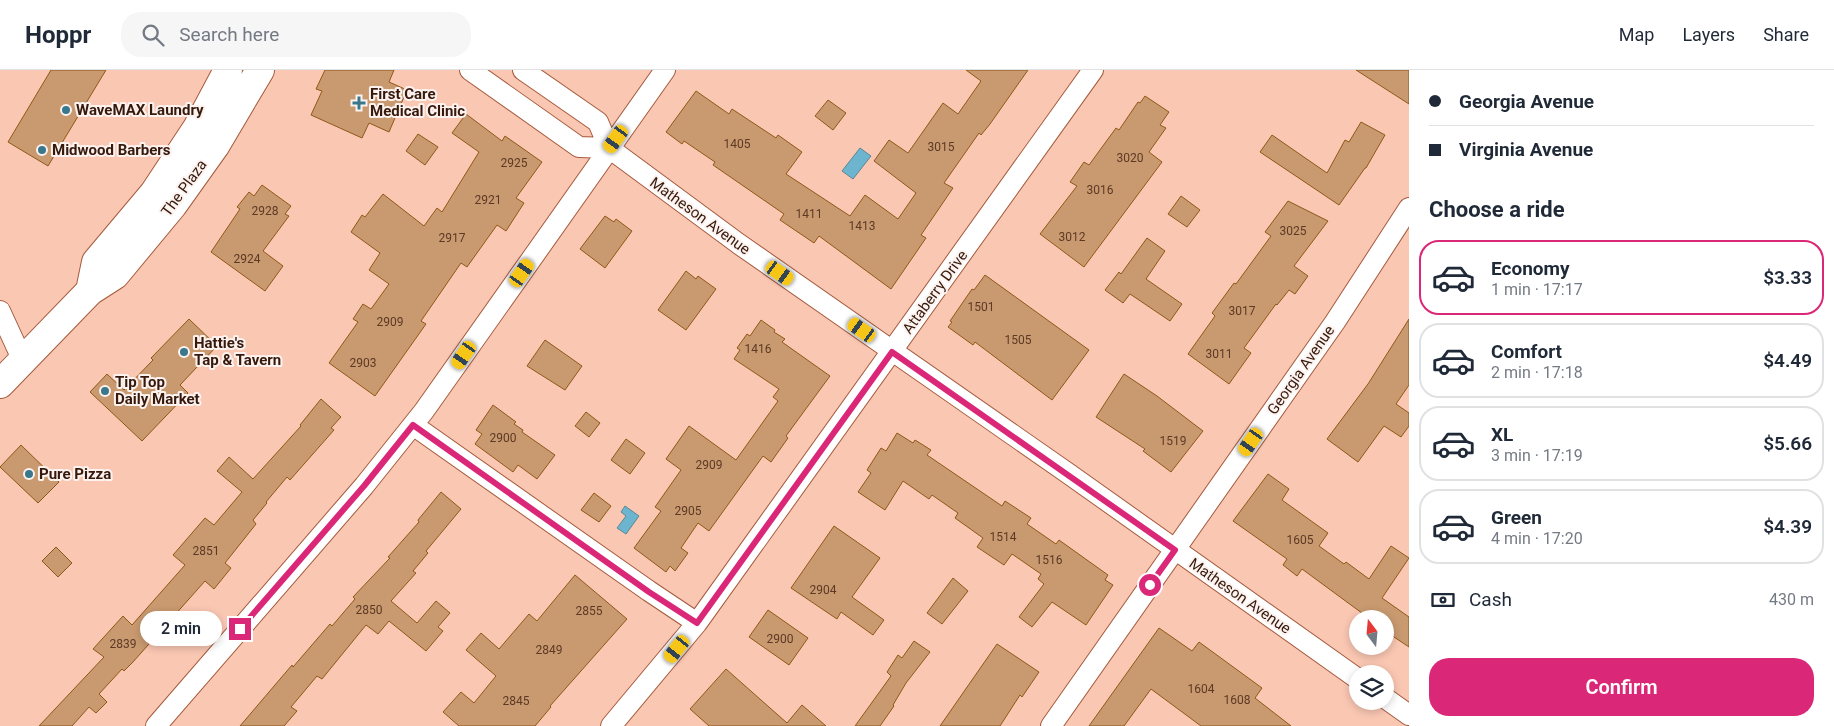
<!DOCTYPE html>
<html lang="en">
<head>
<meta charset="utf-8">
<style>
  :root { --surface:#fff; --page:#f6f6f7; --text:#1f2937; --muted:#747a83; --line:#e0e1e3; --accent:#db2777 }
  body { margin:0; font-family:Roboto,sans-serif; background:var(--page); color:var(--text); height:100vh; display:flex; flex-direction:column; font-size:19px; white-space:nowrap }
  * { box-sizing:border-box; margin:0 }
  p { font-size:16px; color:var(--muted) }
  .icon { flex:none; width:28px; height:28px; fill:none; stroke:currentColor; stroke-width:2; stroke-linecap:round; stroke-linejoin:round }
  .map { position:relative; flex:1; overflow:hidden }
  .sheet { display:flex; flex-direction:column; background:var(--surface); width:425px }
  .sheet>* { flex:none }
  .top-card { display:grid; align-content:center; height:110px; padding:0 20px; background:var(--surface) }
  .needle { width:32px; rotate:344deg }
  .tools { position:absolute; left:1349px; top:540px; display:grid; gap:10px }
  .tools a { display:grid; place-items:center; width:45px; height:45px; border-radius:50%; background:var(--surface); box-shadow:0 2px 8px #0003; font-size:25px }
  .end { position:absolute; width:22px; height:22px; margin:-11px; border:6px solid #db2777; background:#fff; box-shadow:0 0 0 2px #fff }
  .from { border-radius:50% }
  .bubble { position:absolute; height:35px; border-radius:18px; background:var(--surface); box-shadow:0 2px 8px #0003; font-size:16px; font-weight:600; line-height:35px; text-align:center }
  .car { position:absolute; width:15px; height:30px; margin:-15px -8px; border-radius:6px; box-shadow:0 0 4px 1px #0007; background:linear-gradient(#f5c518 24%,#345 0 40%,#f5c518 0 76%,#345 0 86%,#f5c518 0) }
  .top-card b { display:flex; align-items:center; gap:18px; height:48px; font-size:19px }
  .top-card b+b { border-top:1px solid var(--line) }
  .top-card i { width:12px; height:12px; background:var(--text) }
  ul { padding:0; list-style:none }
  li { display:flex; align-items:center; gap:15px; height:75px; margin:0 10px 8px; padding:0 10px; border:2px solid var(--line); border-radius:20px }
  li div { flex:1 }
  li b { display:block; font-size:19px }
  li em { font-style:normal; font-weight:600 }
  li.selected { border-color:var(--accent) }
  li>.icon { width:45px; height:45px; stroke-width:1.5 }
  h2 { padding:0 20px; font-size:22px; line-height:60px }
  .pay { display:flex; align-items:center; gap:12px; height:55px; padding:0 20px; font-size:19px }
  .pay p { margin-inline-start:auto }
  .cta { display:flex; gap:10px; margin-top:auto; padding:10px 20px }
  .cta a { flex:1; height:58px; border-radius:20px; background:var(--accent); color:#fff; font-size:20px; font-weight:600; line-height:58px; text-align:center }
  header { display:flex; align-items:center; gap:30px; box-sizing:border-box; height:70px; padding:0 25px; background:var(--surface); border-bottom:1px solid var(--line) }
  header strong { font-size:24px }
  nav { display:flex; gap:28px; margin-inline-start:auto; font-size:18px }
  .search { width:350px; height:45px; background:var(--page); display:flex; align-items:center; gap:12px; box-sizing:border-box; padding:0 18px; border-radius:20px; color:var(--muted); font-size:19px }
  main { display:flex; flex:1; min-height:0 }
  .map>svg:first-child { display:block }
  .water { fill:#6db5ce; stroke:#5d8694 }
  .building { fill:#c99a70; stroke:#915716 }
  .lines { fill:none; stroke-linecap:round; stroke-linejoin:round }
  .minor-casing { stroke:#a55a3c; stroke-width:22 }
  .secondary-casing { stroke:#a55a3c; stroke-width:30 }
  .minor { stroke:#fff; stroke-width:20 }
  .secondary { stroke:#fff; stroke-width:28 }
  .route { stroke:#db2777; stroke-width:6 }
  .poi-dot { fill:#38778c; stroke:#fcf3f0; stroke-width:2 }
  .labels { text-anchor:middle; stroke-width:4; stroke-linejoin:round; paint-order:stroke }
  .number-label { font-size:12px; fill:#5c3925 }
  .poi-label { font-size:15px; font-weight:bold; fill:#37190c; stroke:#fcf3f0; text-anchor:start }
  .street-label { font-size:15px; fill:#37190c; stroke:#fcf3f0 }
</style>
</head>
<body>
<header>
<strong>Hoppr</strong>
<div class="search"><svg class="icon" aria-label="search" viewBox="0 0 24 24"><circle cx="10" cy="10" r="6"/><path d="M15 15l6 6"/></svg>Search here</div>
<nav><a>Map</a><a>Layers</a><a>Share</a></nav>
</header>
<main>
<div class="map">
<svg width="1409" height="656" viewBox="0 0 1409 656">
  <rect width="100%" height="100%" fill="#fac7b3"/>
  <!-- water -->
  <path class="water" d="M860,78l11,8 -18,23 -11,-8z
    M625,436l14,10 -13,18 -9,-6 9,-12 -5,-4z"/>
  <!-- building -->
  <path class="building" d="M51,0h55l-58,96 -40,-24z
    M325,0h69l-5,12 18,8 -18,42 -20,-9 -7,15 -51,-23 11,-24 -6,-2z
    M966,0h62l-38,54 -9,11 -2,-2 -35,50 9,5 -32,47 5,3 -35,51 -72,-53 -5,7 -34,-23 4,-6 -71,-49 2,-3 -31,-21 -2,3 -16,-12 30,-41 33,23 3,-5 44,29 2,-3 24,17 -16,22 64,42 15,-21 33,24 18,-26 -42,-32 15,-21 19,13 35,-50 15,11 23,-33z
    M1356,0h53v34z
    M1145,26l24,16 -9,13 6,3 -17,24 13,10 -78,105 -44,-33 37,-48 -7,-4 14,-20 5,3 27,-37 3,2 19,-28 2,1z
    M828,30l18,13 -13,17 -18,-14z
    M466,44l36,27 3,-5 37,26 -26,36 8,5 -18,28 -9,-6 -30,42 -6,-4 -40,58 5,3 -51,72 -46,-33 29,-41 -5,-3 10,-15 8,5 18,-25 -20,-14 11,-17 -29,-21 11,-17 3,2 18,-23 41,32 13,-18 5,4 37,-60 -27,-19z
    M1361,52l24,13 -19,33h-1l-26,37 -79,-53 12,-17 55,38 18,-33 4,2z
    M418,64l20,13 -13,18 -19,-14z
    M262,115l29,21 -6,8 4,2 -26,35 20,15 -18,25 -54,-39 29,-43 -3,-2 12,-15 5,4z
    M1181,126l19,14 -13,17 -19,-13z
    M1288,131l40,20 -34,45 14,10 -13,18 -6,-4 -12,15 -1,-1 -32,44 7,5 -22,31 -41,-30 27,-38 -3,-3 22,-30 2,1 35,-48 -6,-4z
    M605,146l9,6 2,-3 16,12 -27,37 -25,-19z
    M1147,168l18,13 -19,28 36,25 -12,17 -40,-27 -7,9 -18,-13 14,-18 2,2z
    M686,201l10,8 2,-3 18,13 -30,41 -28,-20z
    M985,205l104,75 -37,50 -77,-58 -2,3 -25,-18 4,-5 -2,-1 22,-32 2,1z
    M189,249l28,27 -37,39 8,8 -46,48 -52,-49 17,-18 17,16 29,-30 -2,-2z
    M1409,249v66l-13,19 13,9v13l-8,11 -17,-11 -26,36 -31,-23 41,-55z
    M761,250l14,10 -1,2 11,7 -3,3 48,34 -44,60 2,2 -17,24 -8,-6 -54,75 -11,-8 -17,25 7,5 -13,18 -5,-5 -4,6 -32,-24 27,-37 -6,-4 26,-37 -15,-11 23,-33 47,34 42,-59 -5,-4 6,-8 -45,-30 6,-9 -3,-2 10,-14 3,2z
    M545,270l37,26 -17,24 -38,-24z
    M1124,304l33,22 46,35 -32,41 -28,-21 2,-2 -49,-32z
    M321,329l20,18 -10,11 3,2 -44,50 -3,-3 -21,25 1,1 -14,17 3,4 -31,39 6,5 -17,21 -9,-8 -72,81 -9,9 -2,-2 -23,25 8,8 -11,11 -7,-6 -17,19h-33l65,-69 -11,-8 30,-33 9,9 53,-60 -12,-10 32,-37 9,7 28,-33 -25,-21 12,-14 24,22 48,-53 -1,-1z
    M493,335l23,17 -2,2 9,6 -1,2 33,23 -18,24 -19,-14 -5,7 -38,-28 7,-10 -6,-4z
    M586,342l14,11 -11,14 -14,-11z
    M897,363l16,10 2,-3 16,10 -4,5 75,51 3,-5 26,17 -4,6 29,20 3,-4 49,35 -3,5 8,5 -27,40 -34,-23 -20,25 -13,-10 25,-33 -6,-5 3,-5 -29,-20 -8,11 -27,-18 6,-9 -28,-20 3,-5 -26,-18 -3,4 -26,-18 -18,29 -27,-18 13,-19 -4,-3 14,-22 5,3z
    M626,369l19,14 -15,21 -19,-14z
    M21,375l38,37 -21,21 -38,-36z
    M1268,404l21,15 -7,11 46,33 -9,13 25,18 2,-2 23,17 22,-33 18,12 -27,40 27,19v30l-24,-16v-12h-15l-68,-50 -5,7 -14,-11 4,-6 -54,-38z
    M441,422l20,17 -35,42 2,2 -15,18 3,2 -25,28 26,22 19,-22 14,12 -12,14 5,4 -17,20 -37,-30 -11,13 -12,-9 -44,54 -5,-3 -26,31 6,4 -13,15h-44l52,-61 1,2 37,-43 2,2 23,-27 -2,-2 37,-39 -2,-1 31,-35 -1,-2z
    M594,423l17,13 -12,16 -18,-12z
    M834,456l46,32 -28,39 32,23 -11,15 -32,-23 -4,7 -46,-31z
    M56,477l16,16 -14,14 -16,-16z
    M575,505l52,44 -77,87 1,1 -16,19h-76l-16,-14 18,-20 13,11 22,-27 -30,-26 15,-17 18,16 30,-35 8,7z
    M953,508l15,13 -26,33 -15,-11z
    M768,540l40,28 -19,27 -40,-28z
    M1159,558l33,23 7,-9 63,46 -7,10 36,28h-90l-50,-37 -27,37h-35z
    M914,571l16,11 -24,31 -13,22 1,1 -14,20h-25l36,-50 -4,-4 11,-17 4,3z
    M997,574l42,28 -17,25 -2,-2 -20,31h-60z
    M726,599l61,54 15,-18 24,21h-117l-19,-17z"/>
  <g class="lines">
    <!-- minor casing -->
    <g class="minor-casing">
      <path id="minor" d="M470,0l109,77 30,1
        M523,0l75,52 11,26 130,96 330,230 289,205
        M0,241l23,50
        M413,355l236,166 48,32
        M1385,628l24,17
        M156,656l208,-240 60,-75 241,-341
        M611,656l86,-103 396,-553
        M1051,656l284,-404 74,-114"/>
    </g>
    <!-- secondary casing -->
    <g class="secondary-casing">
      <path id="secondary" d="M90,221l6,-29 58,-69 43,-65 31,-58
        M0,314l90,-93 25,-16 58,-70 42,-59 45,-76"/>
    </g>
    <!-- minor -->
    <use href="#minor" class="minor"/>
    <!-- secondary -->
    <use href="#secondary" class="secondary"/>
  </g>
  <g class="lines">
    <!-- route -->
    <path class="route" d="M240,559l124,-143 49,-61 236,167 48,31 195,-271 283,198 -25,35"/>
  </g>
  <!-- markers -->
  <g class="poi-dot">
    <path d="M356.5 25.5h5v5h5v5h-5v5h-5v-5h-5v-5h5z"/>
    <circle cx="66" cy="40" r="5"/>
    <circle cx="42" cy="80" r="5"/>
    <circle cx="184" cy="282" r="5"/>
    <circle cx="105" cy="321" r="5"/>
    <circle cx="29" cy="404" r="5"/>
  </g>
  <g class="labels">
    <!-- number labels -->
    <g class="number-label">
      <text x="737" y="78">1405</text>
      <text x="941" y="81">3015</text>
      <text x="1130" y="92">3020</text>
      <text x="514" y="97">2925</text>
      <text x="1100" y="124">3016</text>
      <text x="488" y="134">2921</text>
      <text x="265" y="145">2928</text>
      <text x="809" y="148">1411</text>
      <text x="862" y="160">1413</text>
      <text x="1293" y="165">3025</text>
      <text x="1072" y="171">3012</text>
      <text x="452" y="172">2917</text>
      <text x="247" y="193">2924</text>
      <text x="981" y="241">1501</text>
      <text x="1242" y="245">3017</text>
      <text x="390" y="256">2909</text>
      <text x="1018" y="274">1505</text>
      <text x="758" y="283">1416</text>
      <text x="1219" y="288">3011</text>
      <text x="363" y="297">2903</text>
      <text x="503" y="372">2900</text>
      <text x="1173" y="375">1519</text>
      <text x="709" y="399">2909</text>
      <text x="688" y="445">2905</text>
      <text x="1003" y="471">1514</text>
      <text x="1300" y="474">1605</text>
      <text x="206" y="485">2851</text>
      <text x="1049" y="494">1516</text>
      <text x="823" y="524">2904</text>
      <text x="369" y="544">2850</text>
      <text x="589" y="545">2855</text>
      <text x="780" y="573">2900</text>
      <text x="123" y="578">2839</text>
      <text x="549" y="584">2849</text>
      <text x="1201" y="623">1604</text>
      <text x="1237" y="634">1608</text>
      <text x="516" y="635">2845</text>
    </g>
    <!-- poi labels -->
    <g class="poi-label">
      <text x="370" y="29">First Care<tspan x="370" dy="17">Medical Clinic</tspan></text>
      <text x="76" y="45">WaveMAX Laundry</text>
      <text x="52" y="85">Midwood Barbers</text>
      <text x="194" y="278">Hattie's<tspan x="194" dy="17">Tap &amp; Tavern</tspan></text>
      <text x="115" y="317">Tip Top<tspan x="115" dy="17">Daily Market</tspan></text>
      <text x="39" y="409">Pure Pizza</text>
    </g>
    <!-- street labels -->
    <g class="street-label">
      <text transform="translate(184 118) rotate(-54)" y="5">The Plaza</text>
      <text transform="translate(700 146) rotate(36)" y="5">Matheson Avenue</text>
      <text transform="translate(935 222) rotate(-54)" y="5">Attaberry Drive</text>
      <text transform="translate(1301 300) rotate(-55)" y="5">Georgia Avenue</text>
      <text transform="translate(1240 526) rotate(35)" y="5">Matheson Avenue</text>
    </g>
  </g>
</svg>
<div class="tools">
<a><svg class="needle" viewBox="-14 -14 28 28"><path d="M0-13l5 13h-10z" fill="#e53935"/><path d="M0 13l5-13h-10z" fill="#747a83"/></svg></a>
<a><svg class="icon" aria-label="layers" viewBox="0 0 24 24"><path d="M12 4l9 5-9 5-9-5zM3 14l9 5 9-5"/></svg></a>
</div>
<i class="end from" style="left:1150px;top:515px"></i>
<i class="end" style="left:240px;top:559px"></i>
<div class="bubble" style="left:140px;top:541px;width:82px">2 min</div>
<i class="car" style="left:616px;top:69px;rotate:216deg"></i>
<i class="car" style="left:522px;top:203px;rotate:35deg"></i>
<i class="car" style="left:780px;top:203px;rotate:125deg"></i>
<i class="car" style="left:862px;top:260px;rotate:305deg"></i>
<i class="car" style="left:464px;top:285px;rotate:215deg"></i>
<i class="car" style="left:1251px;top:372px;rotate:215deg"></i>
<i class="car" style="left:677px;top:579px;rotate:219deg"></i>
</div>
<section class="sheet">
<div class="top-card">
<b><i class="from"></i>Georgia Avenue</b>
<b><i></i>Virginia Avenue</b>
</div>
<h2>Choose a ride</h2>
<ul>
<li class="selected"><svg class="icon" aria-label="car" viewBox="0 0 24 24"><path d="M5 17H2v-5l4-1 3-4h7l3 4 3 1v5h-3M9 17h6M6 11h13"/><circle cx="7" cy="17" r="2"/><circle cx="17" cy="17" r="2"/></svg><div><b>Economy</b><p>1 min · 17:17</p></div><em>$3.33</em></li>
<li><svg class="icon" aria-label="car" viewBox="0 0 24 24"><path d="M5 17H2v-5l4-1 3-4h7l3 4 3 1v5h-3M9 17h6M6 11h13"/><circle cx="7" cy="17" r="2"/><circle cx="17" cy="17" r="2"/></svg><div><b>Comfort</b><p>2 min · 17:18</p></div><em>$4.49</em></li>
<li><svg class="icon" aria-label="car" viewBox="0 0 24 24"><path d="M5 17H2v-5l4-1 3-4h7l3 4 3 1v5h-3M9 17h6M6 11h13"/><circle cx="7" cy="17" r="2"/><circle cx="17" cy="17" r="2"/></svg><div><b>XL</b><p>3 min · 17:19</p></div><em>$5.66</em></li>
<li><svg class="icon" aria-label="car" viewBox="0 0 24 24"><path d="M5 17H2v-5l4-1 3-4h7l3 4 3 1v5h-3M9 17h6M6 11h13"/><circle cx="7" cy="17" r="2"/><circle cx="17" cy="17" r="2"/></svg><div><b>Green</b><p>4 min · 17:20</p></div><em>$4.39</em></li>
</ul>
<div class="pay"><svg class="icon" aria-label="cash" viewBox="0 0 24 24"><path d="M3 7h18v10H3z"/><circle cx="12" cy="12" r="2"/></svg>Cash<p>430 m</p></div>
<div class="cta"><a>Confirm</a></div>
</section>
</main>
</body>
</html>
